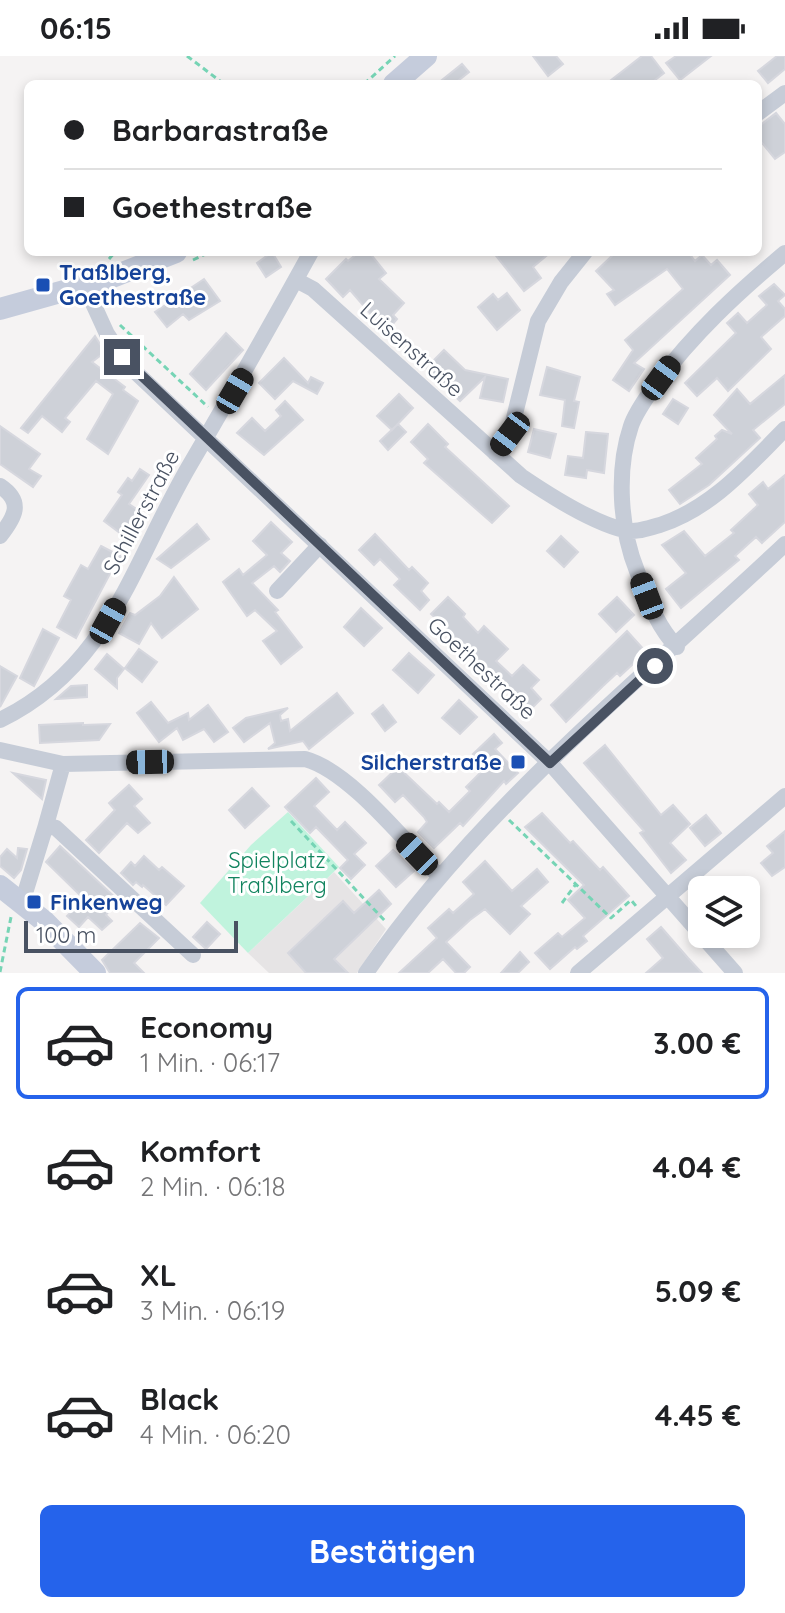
<!DOCTYPE html>
<html lang="de">
<head>
<meta charset="utf-8">
<style>
  :root { --surface:#fff; --page:#f2f2f2; --text:#202124; --muted:#757577; --line:#e0e0e0; --accent:#2563eb }
  body { margin:0; font-family:Quicksand,sans-serif; background:var(--page); color:var(--text); height:100vh; display:flex; flex-direction:column; font-size:30px; white-space:nowrap }
  * { box-sizing:border-box; margin:0 }
  p { font-size:26px; color:var(--muted) }
  .icon { flex:none; width:44px; height:44px; fill:none; stroke:currentColor; stroke-width:2; stroke-linecap:round; stroke-linejoin:round }
  .map { position:relative; height:917px; overflow:hidden }
  .side { display:flex; flex-direction:column; background:var(--surface); flex:1 }
  .side>* { flex:none }
  .hud { position:absolute; left:24px; top:24px; width:738px; height:176px; border-radius:12px; box-shadow:0 4px 12px #0003; display:grid; align-content:center; height:176px; padding:0 40px; background:var(--surface) }
  .controls { position:absolute; left:688px; top:820px; display:grid; gap:16px }
  .controls a { display:grid; place-items:center; width:72px; height:72px; border-radius:12px; background:var(--surface); box-shadow:0 4px 12px #0003; font-size:40px }
  .scale { position:absolute; left:24px; bottom:20px; width:214px; box-sizing:border-box; padding-left:8px; border:4px solid #495262; border-top:0; font-size:22px; line-height:28px; white-space:nowrap; color:#495262; -webkit-text-stroke:6px #fff; paint-order:stroke }
  .end { position:absolute; width:36px; height:36px; margin:-18px; border:10px solid #495262; background:#fff; box-shadow:0 0 0 4px #fff }
  .from { border-radius:50% }
  .car { position:absolute; width:24px; height:48px; margin:-24px -12px; border-radius:10px; box-shadow:0 0 6px 2px #0007; background:linear-gradient(#222 24%,#8ab4d8 0 40%,#222 0 76%,#8ab4d8 0 86%,#222 0) }
  .hud b { display:flex; align-items:center; gap:28px; height:76px; font-size:30px }
  .hud b+b { border-top:2px solid var(--line) }
  .hud i { width:20px; height:20px; background:var(--text) }
  ul { padding:14px 0 0; list-style:none }
  li { display:flex; align-items:center; gap:24px; height:112px; margin:0 16px 12px; padding:0 24px; border:4px solid transparent; border-radius:12px }
  li div { flex:1 }
  li b { display:block; font-size:30px }
  li em { font-style:normal; font-weight:800 }
  li.selected { border-color:var(--accent) }
  li>.icon { width:72px; height:72px; stroke-width:1.5 }
  .cta { display:flex; gap:16px; margin-top:auto; padding:16px 40px }
  .cta a { flex:1; height:92px; border-radius:12px; background:var(--accent); color:#fff; font-size:32px; font-weight:800; line-height:92px; text-align:center }
  .status { display:flex; justify-content:space-between; align-items:center; height:56px; padding:0 40px; background:var(--surface); direction:ltr }
  .status svg { height:22px; fill:currentColor }
  .map>svg:first-child { display:block }
  .education { fill:#e6e4e5 }
  .green { fill:#c0f3dd }
  .building { fill:#ced1d8; stroke:#d6d7de; stroke-width:2 }
  .lines { fill:none; stroke-linecap:round; stroke-linejoin:round }
  .path { stroke:#76d4b5; stroke-width:3; stroke-dasharray:6 4; stroke-linecap:butt }
  .street { stroke:#c6ccd7; stroke-width:16 }
  .secondary { stroke:#c5ccdc; stroke-width:22 }
  .route { stroke:#495262; stroke-width:10 }
  .transit-dot { fill:#1a4fb4; stroke:#fff; stroke-width:3 }
  .labels { text-anchor:middle; stroke-width:6; stroke-linejoin:round; paint-order:stroke }
  .transit-label { font-size:22px; font-weight:bold; fill:#164399; stroke:#fff; text-anchor:start }
  .street-label { font-size:22px; fill:#495262; stroke:#fff }
  .park-label { font-size:22px; fill:#12845f; stroke:#fff }
</style>
</head>
<body>
<div class="status"><b>06:15</b><svg viewBox="0 0 49 12"><path d="M0 12V9h3v3zM5 12V6h3v6zM10 12V3h3v9zM15 12V0h3v12zM26 1h20v11H26zM47 4h2v5h-2z"/></svg></div>
<div class="map">
<svg width="785" height="917" viewBox="0 0 785 917">
  <rect width="100%" height="100%" fill="#f5f3f3"/>
  <!-- education -->
  <path class="education" d="M334,816l52,57 -29,44h-88l-21,-20z"/>
  <!-- green -->
  <path class="green" d="M288,756l51,55 -91,86 -48,-50 51,-58z"/>
  <!-- building -->
  <path class="building" d="M533,0h23l7,8 -15,12z
    M642,0h9l13,17 -14,11h-44z
    M676,0h35l-31,24 -14,-17z
    M777,0h8v13l-17,14 -10,-12z
    M462,8l7,8 -15,12h-17z
    M776,57l9,11v28l-10,7 -17,-21v-11z
    M272,196l9,15 -15,10 -9,-14z
    M359,196h10l17,21 -7,6 25,24 -11,12 4,4 -11,13 -36,-42 -7,7 -17,-18 20,-20 2,2z
    M493,196h58l-18,15 8,11 -17,13z
    M616,196h72l7,9 7,-6 9,10 6,-5 13,15 -96,88 10,6 -15,22 -16,-11 20,-30 -8,-10 58,-51 -16,-20 -52,36 -8,-11 7,-4 -18,-19z
    M204,223l16,22 -31,19 -6,-6 -16,13 -12,-15z
    M774,228l11,11 -7,6 7,8v7l-24,21 10,12 -43,42 -11,-13 -20,18 -12,-13 51,-50 -9,-10 11,-10 9,10 20,-18 -8,-9z
    M507,237l13,17 -23,20 -19,-23 15,-13 5,6z
    M226,277l17,17 -37,40 -16,-16z
    M95,280l10,16 -13,10 33,25 -2,3 15,11 -30,53 -21,-15 26,-45 -17,-13 -31,37 5,4 -8,10 -20,-16 -14,17 -7,-5z
    M444,294l21,20 43,9 -5,23 -23,-4 5,-21 -25,24 -34,-33z
    M284,302l24,25 3,-6 12,6 -6,11 -24,-13 -18,18 -16,-16z
    M547,311l33,10 -6,24 5,1 -5,26 -12,-2 3,-26 -25,-5z
    M785,319v29l-32,26 7,8 -51,47 -29,19 -11,-14 33,-26 -6,-6 21,-19 -2,-3 7,-6 10,4 -18,-19 23,-26 13,15z
    M399,338l14,14 -21,22 -15,-14z
    M673,343l15,9 -10,16 -15,-10z
    M285,345l18,19 -39,35 -27,-22 15,-15 13,13 16,-15 -5,-6z
    M398,368l8,8 -18,18 -8,-9z
    M428,368l20,20 -3,3 64,59 -17,17 -68,-60 4,-4 -17,-17z
    M0,370l40,28 -11,15 12,7 -8,11 -33,-23z
    M534,373l22,5 -6,24 -22,-6z
    M586,376l22,2 -4,39 -17,-3 -1,8 -21,-3 3,-19 15,2z
    M140,413l9,6 -20,29 12,8 -17,24 -20,-15 18,-26 -4,-3 10,-14 4,3z
    M785,419v47l-23,21 -6,-6 -21,19 4,4 -58,48 -15,-19 20,-16 -24,-28 22,-14 21,25 29,-23 -3,-3 27,-25 -9,-11 14,-12 5,7z
    M271,466l21,20 -11,11 9,8 -10,11 -6,-6 -22,17 26,27 -3,2 27,35 -21,17 -18,-23 14,-10 -22,-21 -8,6 -24,-34 16,-13 4,6 24,-20 -14,-14z
    M197,468l12,15 -38,29 -14,-9z
    M375,478l34,36 3,-3 16,16 -7,8 8,9 -9,10 -26,-25 6,-6 -20,-20 -6,6 -15,-15z
    M561,480l17,16 -14,15 -17,-16z
    M101,490l23,12 -7,13 -4,-3 -37,70 -19,-11 14,-27 -7,-4 17,-31 7,4z
    M174,521l24,32 -36,29 -11,-15 -12,21 -20,-11 11,-20 5,2 25,-19z
    M448,541l17,17 -2,3 15,16 6,-7 24,23 -12,12 16,15 11,-11 16,15 -8,8 10,11 -11,11 -73,-69 -2,2 -9,-9 3,-3 -18,-17z
    M617,541l17,18 -18,17 -17,-18z
    M361,552l21,20 -18,18 -20,-19z
    M43,573l16,9 -25,48 -14,-8z
    M627,575l19,21 -26,24 -3,-3 -14,13 -37,36 -15,-17z
    M139,593l18,13 -15,20 -17,-14z
    M409,597l25,22 -16,18 -25,-23z
    M107,598l17,15 -7,9v10l-22,-19z
    M0,610l17,10 -17,31z
    M87,629v12l-31,2 15,-13z
    M337,637l16,20 -44,36 -6,-8 -35,8 7,-6 -5,-20 -26,19 -11,-14 13,-10 42,-10 -8,7 1,6 7,-2 2,12z
    M459,644l18,17 -17,17 -18,-16z
    M151,646l17,21 20,-10 1,7 19,-15 20,27 -14,10 -10,-13 -21,11 -6,-12 -18,14 -22,-29z
    M383,649l13,17 -11,9 -13,-17z
    M83,667v2l27,-1 -11,16 -59,3 -1,-18z
    M494,678l8,9 -7,6 23,24 -12,11 -2,-3 -41,45 -3,-3 -26,25 -16,-16 9,-10 -3,-5 -21,-22 -8,7 -16,-17 19,-18 39,37 2,-2 10,10 21,-21 -4,-4 20,-20 -13,-13z
    M605,689l56,70 12,-10 17,19 -20,19 16,17 -15,13 -31,-40 4,-2 -60,-68z
    M13,717l33,7 -4,19z
    M316,722l13,14 -15,14 23,24 8,-8 21,21 -12,11 11,11 -14,14 -11,-11 8,-8 -32,-33 -6,6 -25,-26z
    M129,729l13,14 -8,7 16,17 -12,10 -11,-10 -28,30 -13,-13 29,-30 -6,-7z
    M252,732l17,18 -24,22 -16,-18z
    M542,757l28,30 3,-2 27,29 3,-3 26,29 -46,40 4,5 -10,8 -2,-2 -25,22 -15,-16 23,-20 4,4 23,-19 -17,-18 16,-15 -59,-58z
    M706,759l15,18 -16,13 -15,-18z
    M785,775v36l-13,9 -11,-13 12,-10 -6,-7z
    M60,790l58,54 -12,15 6,6 -10,9 -14,-13 -9,10 -12,-11 17,-17 -38,-37z
    M18,792l9,1 -6,21 -7,8 -14,-12v-9l7,-8 10,9z
    M393,794l21,21 -18,16 -20,-21z
    M144,800l15,14 3,-3 22,19 -18,19 -23,-20 -1,2 -6,-5 -3,3 -12,-12 10,-11 4,4z
    M485,805l27,30 25,-22 11,13 -27,24 9,8 -20,20 -25,-25 -15,11 -24,22 24,25 -6,6h-8l-13,-14 -15,14h-29l38,-35 -9,-10 21,-19 4,4 21,-19 -11,-12z
    M379,834l12,14 -57,55 14,14h-42l-18,-20 55,-52 11,12z
    M207,866l13,12 -14,15 -13,-12z
    M140,867l19,15 -25,25 10,10h-34l-8,-13z
    M661,871l27,31 14,15h-56l17,-15 -16,-19z
    M520,896l9,10 -11,11h-17z"/>
  <g class="lines">
    <!-- path -->
    <path class="path" d="M187,0l37,28
      M364,28l31,-28
      M109,203l6,-7
      M193,204l17,-8
      M120,269l88,82
      M509,764l102,98 20,-18 5,6
      M291,765l94,100
      M562,847l14,-19
      M0,916l11,-55"/>
    <!-- street -->
    <path class="street" d="M758,57l27,-20
      M296,224l17,9 208,187c28,19 70,46 103,54 12,3 24,-2 36,-5 52,-17 87,-58 125,-96
      M85,230l22,48 20,30 423,399 185,210
      M495,397l15,-19 28,-113 23,-39 24,-30
      M0,430c24,16 15,31 0,50
      M277,535l43,-46
      M677,591c-21,-22 -29,-48 -40,-76 -17,-42 -21,-101 -6,-145 5,-15 16,-29 25,-42 37,-50 81,-91 129,-131
      M0,664c111,-54 133,-159 191,-257 41,-70 81,-140 120,-211
      M0,694l63,14 242,-5c45,12 100,83 134,117
      M63,708l-17,61 10,3 137,127
      M20,844l6,-10 20,-65
      M366,917c111,-163 276,-294 419,-429
      M578,917l207,-177"/>
    <!-- secondary -->
    <path class="secondary" d="M394,28l32,-28
      M0,253l107,-30 69,-27
      M0,830l44,35 51,52"/>
  </g>
  <g class="lines">
    <!-- route -->
    <path class="route" d="M122,301l428,406 105,-97"/>
  </g>
  <!-- markers -->
  <g class="transit-dot">
    <rect x="35" y="221" width="16" height="16" rx="4"/>
    <rect x="510" y="698" width="16" height="16" rx="4"/>
    <rect x="26" y="838" width="16" height="16" rx="4"/>
  </g>
  <g class="labels">
    <!-- transit labels -->
    <g class="transit-label">
      <text x="59" y="224">Traßlberg,<tspan x="59" dy="25">Goethestraße</tspan></text>
      <text x="502" y="714" text-anchor="end">Silcherstraße</text>
      <text x="50" y="854">Finkenweg</text>
    </g>
    <!-- street labels -->
    <g class="street-label">
      <text transform="translate(412 293) rotate(42)" y="8">Luisenstraße</text>
      <text transform="translate(141 456) rotate(-62)" y="8">Schillerstraße</text>
      <text transform="translate(482 612) rotate(43)" y="8">Goethestraße</text>
    </g>
    <!-- park labels -->
    <g class="park-label">
      <text x="277" y="812">Spielplatz<tspan x="277" dy="25">Traßlberg</tspan></text>
    </g>
  </g>
</svg>
<div class="controls">
<a><svg class="icon" aria-label="layers" viewBox="0 0 24 24"><path d="M12 4l9 5-9 5-9-5zM3 14l9 5 9-5"/></svg></a>
</div>
<div class="scale">100 m</div>
<i class="end from" style="left:655px;top:610px"></i>
<i class="end" style="left:122px;top:301px"></i>
<i class="car" style="left:661px;top:322px;rotate:36deg"></i>
<i class="car" style="left:235px;top:335px;rotate:30deg"></i>
<i class="car" style="left:510px;top:378px;rotate:217deg"></i>
<i class="car" style="left:647px;top:540px;rotate:339deg"></i>
<i class="car" style="left:108px;top:565px;rotate:29deg"></i>
<i class="car" style="left:150px;top:706px;rotate:269deg"></i>
<i class="car" style="left:417px;top:798px;rotate:316deg"></i>
<div class="hud">
<b><i class="from"></i>Barbarastraße</b>
<b><i></i>Goethestraße</b>
</div>
</div>
<section class="side">
<ul>
<li class="selected"><svg class="icon" aria-label="car" viewBox="0 0 24 24"><path d="M5 17H2v-5l4-1 3-4h7l3 4 3 1v5h-3M9 17h6M6 11h13"/><circle cx="7" cy="17" r="2"/><circle cx="17" cy="17" r="2"/></svg><div><b>Economy</b><p>1 Min. · 06:17</p></div><em>3.00 €</em></li>
<li><svg class="icon" aria-label="car" viewBox="0 0 24 24"><path d="M5 17H2v-5l4-1 3-4h7l3 4 3 1v5h-3M9 17h6M6 11h13"/><circle cx="7" cy="17" r="2"/><circle cx="17" cy="17" r="2"/></svg><div><b>Komfort</b><p>2 Min. · 06:18</p></div><em>4.04 €</em></li>
<li><svg class="icon" aria-label="car" viewBox="0 0 24 24"><path d="M5 17H2v-5l4-1 3-4h7l3 4 3 1v5h-3M9 17h6M6 11h13"/><circle cx="7" cy="17" r="2"/><circle cx="17" cy="17" r="2"/></svg><div><b>XL</b><p>3 Min. · 06:19</p></div><em>5.09 €</em></li>
<li><svg class="icon" aria-label="car" viewBox="0 0 24 24"><path d="M5 17H2v-5l4-1 3-4h7l3 4 3 1v5h-3M9 17h6M6 11h13"/><circle cx="7" cy="17" r="2"/><circle cx="17" cy="17" r="2"/></svg><div><b>Black</b><p>4 Min. · 06:20</p></div><em>4.45 €</em></li>
</ul>
<div class="cta"><a>Bestätigen</a></div>
</section>
</body>
</html>
